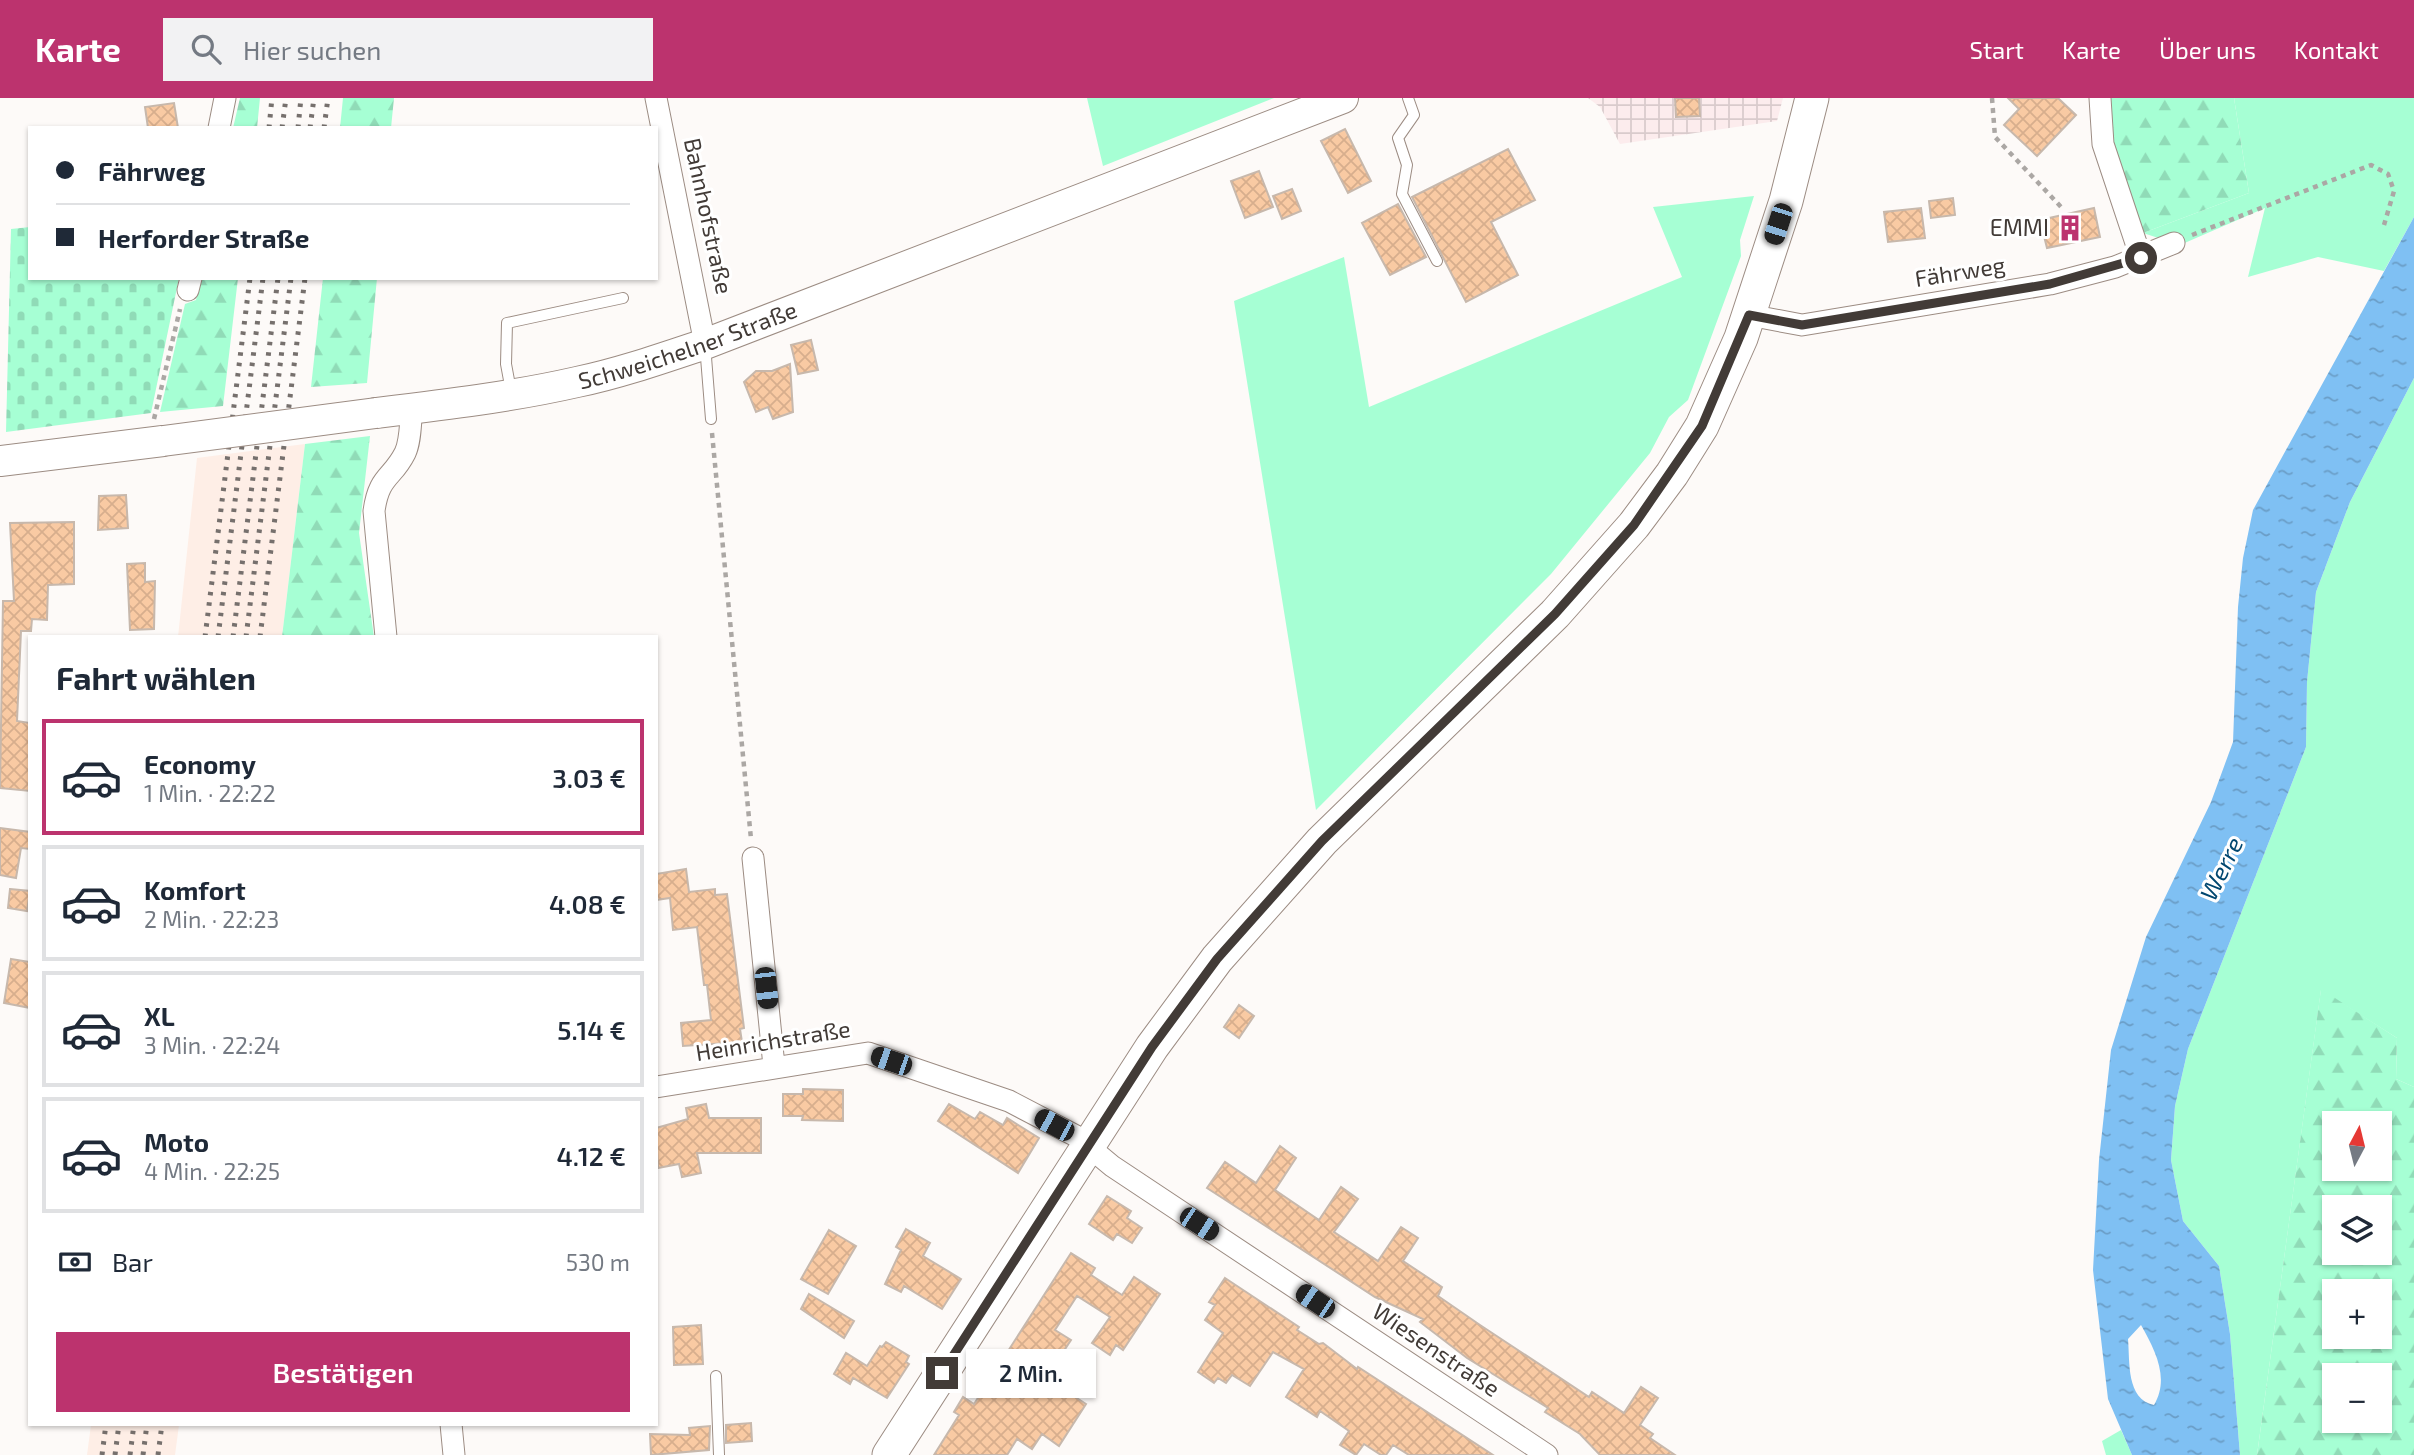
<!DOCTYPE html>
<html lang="de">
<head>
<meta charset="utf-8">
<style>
  :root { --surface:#fff; --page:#f2f2f3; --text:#1f2937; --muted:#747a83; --line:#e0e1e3; --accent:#bc336e }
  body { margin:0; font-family:"Exo 2",sans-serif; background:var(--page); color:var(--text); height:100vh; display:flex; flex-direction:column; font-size:26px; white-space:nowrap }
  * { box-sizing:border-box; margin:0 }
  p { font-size:23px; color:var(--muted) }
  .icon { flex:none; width:38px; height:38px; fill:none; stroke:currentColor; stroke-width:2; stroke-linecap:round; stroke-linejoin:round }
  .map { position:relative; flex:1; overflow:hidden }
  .side { position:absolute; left:28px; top:537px; width:630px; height:791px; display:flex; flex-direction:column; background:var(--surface); border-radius:0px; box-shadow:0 2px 5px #0004 }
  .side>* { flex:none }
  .guide { position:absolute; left:28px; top:28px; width:630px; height:154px; border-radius:0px; box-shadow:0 2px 5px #0004; display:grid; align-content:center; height:154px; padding:0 28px; background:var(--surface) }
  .needle { width:46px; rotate:7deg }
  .fabs { position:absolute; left:2322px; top:1013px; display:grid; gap:14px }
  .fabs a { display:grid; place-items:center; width:70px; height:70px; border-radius:0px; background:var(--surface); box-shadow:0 2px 5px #0004; font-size:35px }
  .end { position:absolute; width:32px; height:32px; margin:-16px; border:9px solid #423b37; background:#fff; box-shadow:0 0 0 4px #fff }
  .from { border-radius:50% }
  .bubble { position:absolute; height:49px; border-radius:0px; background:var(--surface); box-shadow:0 2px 5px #0004; font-size:23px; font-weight:600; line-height:49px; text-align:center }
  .car { position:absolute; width:21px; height:42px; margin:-21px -10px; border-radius:9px; box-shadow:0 0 5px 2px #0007; background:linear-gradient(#222 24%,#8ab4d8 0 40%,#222 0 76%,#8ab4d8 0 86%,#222 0) }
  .guide b { display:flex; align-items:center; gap:24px; height:66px; font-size:26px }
  .guide b+b { border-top:2px solid var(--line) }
  .guide i { width:18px; height:18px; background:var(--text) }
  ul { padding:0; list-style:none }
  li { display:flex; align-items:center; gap:21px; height:116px; margin:0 14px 10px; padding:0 14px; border:4px solid var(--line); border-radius:0px }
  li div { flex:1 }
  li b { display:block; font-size:26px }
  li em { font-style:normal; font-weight:600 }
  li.on { border-color:var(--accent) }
  li>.icon { width:63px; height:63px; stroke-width:1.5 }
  h2 { padding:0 28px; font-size:32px; line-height:84px }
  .pay { display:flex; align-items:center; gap:18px; height:77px; padding:0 28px; font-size:26px }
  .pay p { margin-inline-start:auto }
  .action { display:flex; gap:14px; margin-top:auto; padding:14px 28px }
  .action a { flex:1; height:80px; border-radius:0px; background:var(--accent); color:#fff; font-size:28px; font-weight:600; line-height:80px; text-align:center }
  header { display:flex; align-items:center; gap:42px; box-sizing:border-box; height:98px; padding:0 35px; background:var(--accent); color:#fff }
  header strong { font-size:33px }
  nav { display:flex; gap:38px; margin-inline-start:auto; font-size:24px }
  .search { width:490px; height:63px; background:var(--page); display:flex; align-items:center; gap:18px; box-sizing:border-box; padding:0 24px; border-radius:0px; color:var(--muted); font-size:26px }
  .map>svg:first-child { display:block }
  .industrial { fill:url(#industrial-grid) }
  .built { fill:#feeee6 }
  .green { fill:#a6ffd4 }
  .forest { fill:url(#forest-firs); fill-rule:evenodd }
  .cemetery { fill:url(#cemetery-stones) }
  .water { fill:url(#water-ripples); fill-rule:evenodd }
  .building { fill:url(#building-cross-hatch); stroke:#c7b8ac; stroke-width:2 }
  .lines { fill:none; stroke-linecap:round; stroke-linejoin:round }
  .lane-casing { stroke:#9c8c83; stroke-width:12 }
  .street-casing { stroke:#9c8c83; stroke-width:23 }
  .secondary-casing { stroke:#9c8c83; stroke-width:32 }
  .primary-casing { stroke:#9c8c83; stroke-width:35 }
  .path { stroke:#aba7a4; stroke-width:4.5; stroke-dasharray:5 5; stroke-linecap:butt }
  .lane { stroke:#fff; stroke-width:10 }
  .street { stroke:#fff; stroke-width:21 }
  .secondary { stroke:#fff; stroke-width:30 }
  .primary { stroke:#fff; stroke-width:33 }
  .rail { stroke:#76706d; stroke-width:5; stroke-dasharray:3.5 7; stroke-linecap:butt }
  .secondary-bridge-casing { stroke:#9c8c83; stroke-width:32; stroke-linecap:butt }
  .secondary-bridge { stroke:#fff; stroke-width:30 }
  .route { stroke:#423b37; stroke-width:9 }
  .labels { text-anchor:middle; stroke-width:6; stroke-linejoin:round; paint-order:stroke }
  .street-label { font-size:23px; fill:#423b37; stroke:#fff }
  .poi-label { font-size:23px; fill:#423b37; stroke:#fff; text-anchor:end }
  .water-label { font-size:24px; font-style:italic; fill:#004770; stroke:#fff }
</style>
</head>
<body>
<header>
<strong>Karte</strong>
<div class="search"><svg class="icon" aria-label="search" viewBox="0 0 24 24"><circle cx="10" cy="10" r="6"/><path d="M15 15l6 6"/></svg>Hier suchen</div>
<nav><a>Start</a><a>Karte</a><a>Über uns</a><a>Kontakt</a></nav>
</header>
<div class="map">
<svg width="2414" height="1357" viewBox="0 0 2414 1357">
  <defs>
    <pattern id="industrial-grid" width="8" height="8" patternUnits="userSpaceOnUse" patternTransform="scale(1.75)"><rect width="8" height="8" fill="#fceced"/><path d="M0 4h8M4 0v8" fill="none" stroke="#d9cbcc"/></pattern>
    <pattern id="forest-firs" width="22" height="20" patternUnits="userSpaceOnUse" patternTransform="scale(1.75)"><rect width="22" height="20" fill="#a6ffd4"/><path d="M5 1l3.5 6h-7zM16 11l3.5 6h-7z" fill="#90dbb7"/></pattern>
    <pattern id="cemetery-stones" width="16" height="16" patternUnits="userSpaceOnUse" patternTransform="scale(1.75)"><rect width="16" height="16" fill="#a6ffd4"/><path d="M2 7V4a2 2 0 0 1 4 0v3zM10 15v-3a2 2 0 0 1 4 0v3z" fill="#90dbb7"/></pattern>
    <pattern id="water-ripples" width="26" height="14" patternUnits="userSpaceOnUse" patternTransform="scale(1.75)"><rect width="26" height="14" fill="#7fc0f3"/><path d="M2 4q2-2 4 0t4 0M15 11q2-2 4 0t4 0" fill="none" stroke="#6a9dc6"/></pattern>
    <pattern id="building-cross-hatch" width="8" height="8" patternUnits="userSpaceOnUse" patternTransform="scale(1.75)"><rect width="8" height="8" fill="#f9caa3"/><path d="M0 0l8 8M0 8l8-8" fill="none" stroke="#d7ae8d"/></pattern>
  </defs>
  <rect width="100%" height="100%" fill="#fdfaf8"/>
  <!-- industrial -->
  <path class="industrial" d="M1588,0h195l-6,23 -157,23 -20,-37z"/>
  <!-- built -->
  <path class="built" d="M305,346l-23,193h-104l19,-179z
    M91,1327h88l-4,30h-88z"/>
  <!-- green -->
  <path class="green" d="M1087,0h187l-171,68z
    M2234,0h180v119l-30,54 -66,-14 -70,20 17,-69 -85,37 -37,-12 106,-40z
    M1754,98l-14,44 1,16 -53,144 -19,17 -19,36 -99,121 -235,236 -82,-509 110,-44 25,150 313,-130 -29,-70z
    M2414,280v709l-18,-8 1,-41 -76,-48 -64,465h-17l-10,-121 -11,-68 -36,-45 -12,-61 4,-54 13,-57 118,-302 1,-65 9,-90 34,-90z
    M2121,1332l11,25h-26l-4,-14z"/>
  <!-- forest -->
  <path class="forest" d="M240,0h20l-3,30h-24z
    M343,0h51l-3,30h-51z
    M2111,0h123l15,95 -106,40 -31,-91z
    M200,180h38l-15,128 -63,6 25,-108 11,-4z
    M323,180h54l-10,105 -56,4z
    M370,338l-11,97 15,104h-92l23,-193z
    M2321,891l76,49 -1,41 18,8v368h-157zM2334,1026h46v45h-46zM2334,1110h46v45h-46zM2334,1194h46v45h-46zM2334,1278h46v45h-46z"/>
  <!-- cemetery -->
  <path class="cemetery" d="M30,129v51h149l-28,135 -145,19 5,-203z"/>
  <!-- water -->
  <path class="water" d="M2414,119v161l-64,124 -34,90 -9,90 -1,65 -118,302 -13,57 -4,54 12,61 36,45 11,68 10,121h-108l-24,-56 -15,-129 6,-110 12,-110 35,-113 65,-135 22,-60 5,-135 5,-49 10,-48zM2141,1227c14,25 29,53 13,80 -28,-6 -24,-43 -26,-66z"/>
  <!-- building -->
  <path class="building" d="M1675,0h24l1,18 -24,1z
    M2008,0h50l18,17 -39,41 -33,-31 15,-16z
    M174,5l4,25h-30l-3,-21z
    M1345,31l26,52 -23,12 -27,-52z
    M1508,51l27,51 -44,22 27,53 -52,27 -54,-105z
    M1259,73l14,36 -28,11 -14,-37z
    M1292,91l9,22 -19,8 -9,-23z
    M1953,100l2,17 -24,3 -2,-17z
    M1398,106l28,53 -36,18 -28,-52z
    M1921,110l4,30 -37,4 -4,-30z
    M2094,110l6,29 -53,11 -7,-28z
    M811,242l7,30 -20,4 -7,-29z
    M790,266l3,48 -20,7 -5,-12 -12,5 -12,-30 12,-11h16z
    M126,397l2,33 -30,2 1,-34z
    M74,424v62l-26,1 -1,35 -15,-1 -1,12h-10l-4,90 13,2v68l-30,-3 3,-187h11l-4,-78z
    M145,465v19l10,-1 -1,48 -24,1 -3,-66z
    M0,730l30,4v17l-9,-1 -5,30 -16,-3z
    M686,771l3,23 26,-3v6l12,-1 17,134 -4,1 2,13 -59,4 -2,-23 30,-3 -4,-35h-3l-7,-58 -24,3 -3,-32 -14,2v-26z
    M10,791l20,2 -3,20 -19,-3z
    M11,861l19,3v46l-26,-5z
    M1239,907l15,11 -15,22 -15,-11z
    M803,991l40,1v31l-41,-1 1,-4h-20v-22h20z
    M706,1006l3,14h52v35h-64l4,20 -19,4 -3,-13 -21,4 -2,-40 32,-9 -2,-11z
    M949,1006l26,15 5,-7 23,13 4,-7 32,20 -21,35 -80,-52z
    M1280,1048l16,12 -21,32 44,30 22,-33 17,12 -24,33 44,29 23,-34 17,11 -15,23 39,26 -4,9 42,29 109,72 3,-5 32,21 17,-26 17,11 -18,27 13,9 -3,4 25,17h-75l-20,-21 -35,-22 3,-4 -81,-50 -47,-36 3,-3 -48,-22 -168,-109 18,-26 31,21z
    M1107,1098l24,15 -4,7 15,10 -10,15 -15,-9 -4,6 -24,-16z
    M906,1131l24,14 -7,13 38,23 -19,30 -38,-23 -3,6 -16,-8 16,-34 -5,-3z
    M829,1132l27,16 -28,48 -27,-15z
    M1071,1155l24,15 -4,7 31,20 12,-18 26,17 -37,56 -7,-5 -6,10 -18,-12 18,-26 -33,-21 -22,34 16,10 -25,38 40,26 -27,42 -17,-12 -10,15 -15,-10 -10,16h-73l25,-40 -5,-3 9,-15 11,7z
    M1225,1180l74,49 -2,3 22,14 4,-1 34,26 1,-2 135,88h-84l-16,-10 -7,10h-5l-17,-11 -8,11 -16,-10 9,-14 -29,-20 -3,6 -31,-20 18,-28 -31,-17 -23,34 -18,-11 -6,8 -8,-5 -4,5 -16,-11 25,-39 -18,-13 10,-15 -6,-3z
    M809,1196l45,27 -10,17 -43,-29z
    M701,1227l2,39 -29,1 -1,-38z
    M886,1244l23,14 -3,6 3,2 -22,34 -34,-20 -3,6 -16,-10 12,-21 21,13 13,-20 2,1z
    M751,1325l1,18 -26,2v-18z
    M710,1328l-1,24 -58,5 -1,-21 40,1 -1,-7z"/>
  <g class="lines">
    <!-- lane casing -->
    <g class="lane-casing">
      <path id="lane" d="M1408,0l6,17 -16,23 9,27 -5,29 35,67
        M705,247l6,74
        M511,293l-5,-27 1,-41 116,-25
        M716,1278l3,79"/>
    </g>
    <!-- street casing -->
    <g class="street-casing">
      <path id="street" d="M656,0l49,246
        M2100,0l3,46 38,114
        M219,30l6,-30
        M188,192l3,-12
        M1749,217l53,10 248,-41 65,-17 59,-24
        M386,539l-12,-126c5,-36 18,-32 31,-58 6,-12 5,-31 7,-44
        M753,760l21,208
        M656,989l212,-34 141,48 67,35 36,30 435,289
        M451,1326l3,31"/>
    </g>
    <!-- secondary casing -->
    <g class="secondary-casing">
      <g id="secondary">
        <path id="s1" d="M376,315c67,-8 135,-16 201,-31 43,-9 86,-24 128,-38l638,-246"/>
        <path d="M0,363l163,-20"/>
      </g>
    </g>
    <!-- primary casing -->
    <g class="primary-casing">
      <path id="primary" d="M889,1357l263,-408 65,-88 105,-118 233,-227 79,-89 38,-51 30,-48 39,-88 45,-137 26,-103"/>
    </g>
    <!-- path -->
    <path class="path" d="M1992,0l3,39 68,72
      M2192,137l179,-70 17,9 6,17 -10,34
      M154,321l26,-110
      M712,335l39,406"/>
    <!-- lane -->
    <use href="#lane" class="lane"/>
    <!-- street -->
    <use href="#street" class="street"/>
    <!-- secondary -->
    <use href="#secondary" class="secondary"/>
    <!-- primary -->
    <use href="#primary" class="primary"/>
    <!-- rail -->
    <path class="rail" d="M269,30l3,-30
      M282,30l4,-30
      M298,30l3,-30
      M310,30l4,-30
      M324,30l4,-30
      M205,539l45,-359
      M218,539l45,-359
      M233,539l45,-359
      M246,539l45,-359
      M260,539l45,-359
      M102,1357l4,-31
      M115,1357l4,-31
      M130,1357l4,-31
      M143,1357l4,-31
      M158,1357l4,-31"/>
    <!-- secondary-bridge casing -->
    <g class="secondary-bridge-casing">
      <path id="secondary-bridge" d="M163,343l213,-28"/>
    </g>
    <!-- secondary-bridge -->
    <use href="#secondary-bridge" class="secondary-bridge"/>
  </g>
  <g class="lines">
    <!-- route -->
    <path class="route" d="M942,1275l210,-326 65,-88 105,-118 233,-227 79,-89 68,-99 47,-111 53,10 248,-41 91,-26"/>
  </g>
  <!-- icons -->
  <defs>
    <g id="building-bare" transform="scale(2.1)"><path d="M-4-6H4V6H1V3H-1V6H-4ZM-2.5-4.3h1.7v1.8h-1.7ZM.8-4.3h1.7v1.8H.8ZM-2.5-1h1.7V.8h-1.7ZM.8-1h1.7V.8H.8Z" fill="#bc336e" stroke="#fff" stroke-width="2.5" paint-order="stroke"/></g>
  </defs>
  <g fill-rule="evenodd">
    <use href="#building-bare" x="2070" y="130"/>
  </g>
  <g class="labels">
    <!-- street labels -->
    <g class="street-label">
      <text transform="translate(708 118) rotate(78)" y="8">Bahnhofstraße</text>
      <text transform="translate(1960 174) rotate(-9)" y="8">Fährweg</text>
      <text dy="8" stroke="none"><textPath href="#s1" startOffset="320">Schweichelner Straße</textPath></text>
      <text transform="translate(773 943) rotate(-9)" y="8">Heinrichstraße</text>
      <text transform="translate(1436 1252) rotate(34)" y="8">Wiesenstraße</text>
    </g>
    <!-- poi labels -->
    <g class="poi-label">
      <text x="2049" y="138">EMMI</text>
    </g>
    <!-- water labels -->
    <g class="water-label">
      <text transform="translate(2222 771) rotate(-64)" y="8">Werre</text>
    </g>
  </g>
</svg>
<div class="fabs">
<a><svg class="needle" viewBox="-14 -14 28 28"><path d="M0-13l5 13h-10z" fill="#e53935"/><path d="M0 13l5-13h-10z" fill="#747a83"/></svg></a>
<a><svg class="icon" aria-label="layers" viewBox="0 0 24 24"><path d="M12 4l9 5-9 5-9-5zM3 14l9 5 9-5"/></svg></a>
<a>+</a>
<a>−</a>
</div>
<i class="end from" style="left:2141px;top:160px"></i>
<i class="end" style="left:942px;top:1275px"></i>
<div class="bubble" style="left:966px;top:1251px;width:130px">2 Min.</div>
<i class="car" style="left:1778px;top:126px;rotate:198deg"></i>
<i class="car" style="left:766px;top:890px;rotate:174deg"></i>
<i class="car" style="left:891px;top:963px;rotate:289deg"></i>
<i class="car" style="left:1054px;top:1027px;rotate:298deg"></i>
<i class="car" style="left:1199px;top:1126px;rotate:123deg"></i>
<i class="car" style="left:1315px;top:1203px;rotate:304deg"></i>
<div class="guide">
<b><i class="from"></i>Fährweg</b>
<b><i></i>Herforder Straße</b>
</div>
<section class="side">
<h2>Fahrt wählen</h2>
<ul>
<li class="on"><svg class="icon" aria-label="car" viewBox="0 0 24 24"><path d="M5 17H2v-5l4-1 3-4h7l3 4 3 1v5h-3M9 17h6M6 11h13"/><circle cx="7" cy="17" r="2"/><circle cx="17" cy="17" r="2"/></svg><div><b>Economy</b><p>1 Min. · 22:22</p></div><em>3.03 €</em></li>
<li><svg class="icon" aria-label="car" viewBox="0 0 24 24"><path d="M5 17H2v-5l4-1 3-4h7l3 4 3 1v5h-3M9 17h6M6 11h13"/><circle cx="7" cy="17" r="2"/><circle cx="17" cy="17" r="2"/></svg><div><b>Komfort</b><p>2 Min. · 22:23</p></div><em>4.08 €</em></li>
<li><svg class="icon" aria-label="car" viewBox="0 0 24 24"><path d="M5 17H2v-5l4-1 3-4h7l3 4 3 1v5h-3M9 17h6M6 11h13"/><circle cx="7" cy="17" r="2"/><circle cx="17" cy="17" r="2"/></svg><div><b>XL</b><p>3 Min. · 22:24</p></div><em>5.14 €</em></li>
<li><svg class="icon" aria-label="car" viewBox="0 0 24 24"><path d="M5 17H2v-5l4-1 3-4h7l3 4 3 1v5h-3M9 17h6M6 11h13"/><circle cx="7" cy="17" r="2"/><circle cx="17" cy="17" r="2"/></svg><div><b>Moto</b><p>4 Min. · 22:25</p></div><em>4.12 €</em></li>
</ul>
<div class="pay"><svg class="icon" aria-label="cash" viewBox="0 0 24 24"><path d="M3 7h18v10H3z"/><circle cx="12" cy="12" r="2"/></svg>Bar<p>530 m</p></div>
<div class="action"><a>Bestätigen</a></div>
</section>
</div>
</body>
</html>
